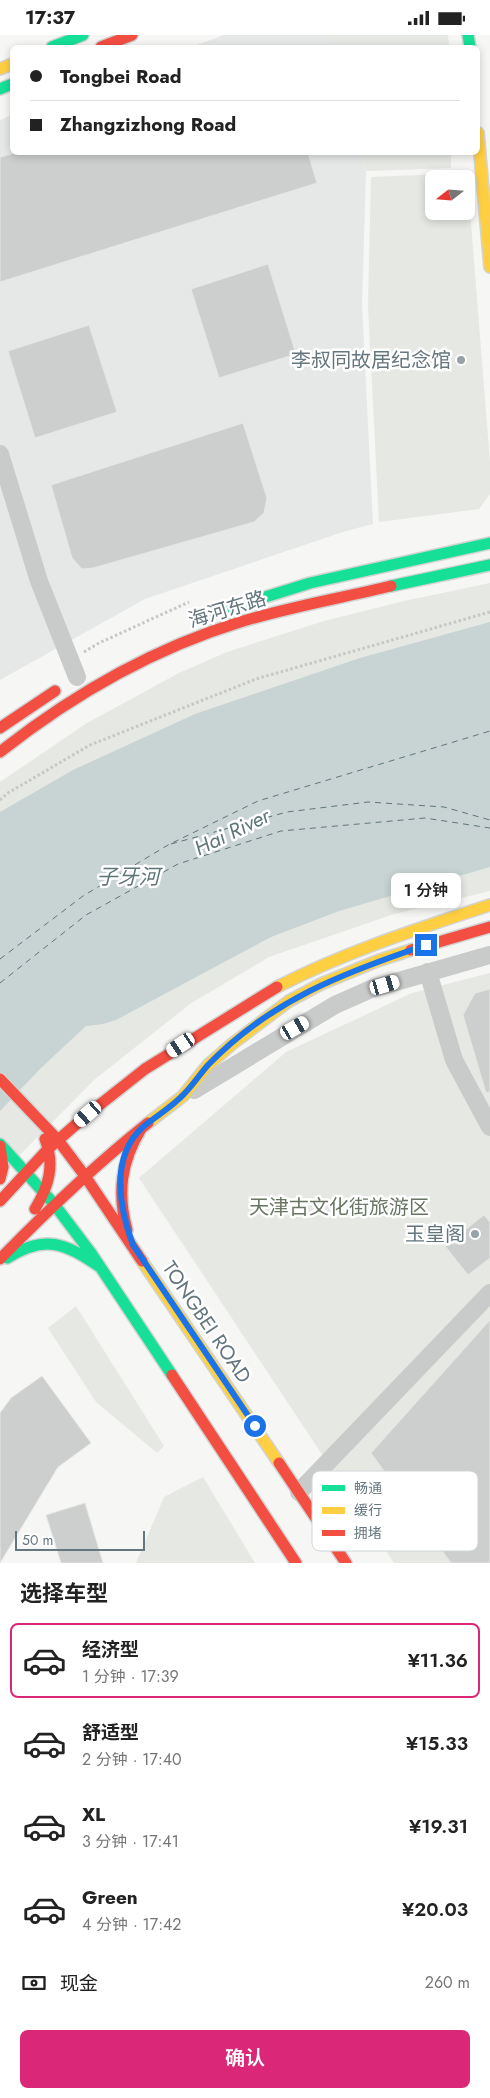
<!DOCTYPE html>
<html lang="zh">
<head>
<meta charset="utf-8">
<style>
  :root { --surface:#fff; --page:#f6f6f6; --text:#222; --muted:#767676; --line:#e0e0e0; --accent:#db2777 }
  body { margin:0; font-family:Jost,"Noto Sans SC",sans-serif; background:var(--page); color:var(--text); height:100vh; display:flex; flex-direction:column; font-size:19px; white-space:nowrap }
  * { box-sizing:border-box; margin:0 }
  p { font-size:16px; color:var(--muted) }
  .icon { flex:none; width:28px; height:28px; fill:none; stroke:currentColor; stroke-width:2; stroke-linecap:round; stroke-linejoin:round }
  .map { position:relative; height:1528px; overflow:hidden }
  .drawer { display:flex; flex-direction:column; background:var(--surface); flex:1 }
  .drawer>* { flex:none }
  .guide { position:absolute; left:10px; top:10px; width:470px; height:110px; border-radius:8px; box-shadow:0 2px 8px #0003; display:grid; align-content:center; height:110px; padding:0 20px; background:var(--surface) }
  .needle { width:32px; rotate:253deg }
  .fabs { position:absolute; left:425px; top:135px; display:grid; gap:10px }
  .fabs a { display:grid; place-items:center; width:50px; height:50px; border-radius:8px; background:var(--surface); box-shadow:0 2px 8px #0003; font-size:25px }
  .scale { position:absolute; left:15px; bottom:12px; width:130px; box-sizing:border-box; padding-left:5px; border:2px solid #64767e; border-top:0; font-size:14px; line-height:18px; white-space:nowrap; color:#64767e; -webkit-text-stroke:4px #fff; paint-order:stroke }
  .end { position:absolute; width:22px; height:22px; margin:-11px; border:6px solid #1a73e8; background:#fff; box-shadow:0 0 0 2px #fff }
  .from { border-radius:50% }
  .bubble { position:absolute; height:35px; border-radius:8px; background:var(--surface); box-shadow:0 2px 8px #0003; font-size:16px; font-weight:600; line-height:35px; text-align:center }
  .car { position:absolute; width:15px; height:30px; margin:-15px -8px; border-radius:6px; box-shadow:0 0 4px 1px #0007; background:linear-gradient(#fff 24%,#345 0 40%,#fff 0 76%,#345 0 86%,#fff 0) }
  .guide b { display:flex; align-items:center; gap:18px; height:48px; font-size:19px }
  .guide b+b { border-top:1px solid var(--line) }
  .guide i { width:12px; height:12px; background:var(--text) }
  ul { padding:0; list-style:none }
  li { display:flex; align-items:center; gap:15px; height:75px; margin:0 10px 8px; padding:0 10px; border:2px solid transparent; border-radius:8px }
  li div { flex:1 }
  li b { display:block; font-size:19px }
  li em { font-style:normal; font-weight:600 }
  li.on { border-color:var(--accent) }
  li>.icon { width:45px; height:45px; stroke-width:1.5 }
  h2 { padding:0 20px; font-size:22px; line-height:60px }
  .pay { display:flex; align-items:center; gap:12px; height:55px; padding:0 20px; font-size:19px }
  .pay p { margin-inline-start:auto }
  .action { display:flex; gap:10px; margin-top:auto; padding:10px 20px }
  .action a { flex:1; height:58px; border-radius:8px; background:var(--accent); color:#fff; font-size:20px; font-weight:600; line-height:58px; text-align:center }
  .status { display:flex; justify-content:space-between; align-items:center; height:35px; padding:0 25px; background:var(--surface); direction:ltr }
  .status svg { height:14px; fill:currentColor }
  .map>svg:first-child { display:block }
  .built { fill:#e6e8e7 }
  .green { fill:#e6e8e3; fill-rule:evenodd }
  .water { fill:#c8d3d4 }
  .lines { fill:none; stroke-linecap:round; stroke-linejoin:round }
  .ferry { stroke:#5e7678; stroke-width:1; stroke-dasharray:6 5; stroke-linecap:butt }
  .building { fill:#cdcece; stroke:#e6e6e5 }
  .fast-casing { stroke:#d2d3d3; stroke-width:14 }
  .slow-casing { stroke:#d2d3d3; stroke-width:14 }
  .jam-casing { stroke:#d2d3d3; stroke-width:14 }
  .path { stroke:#c6c7c8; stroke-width:3; stroke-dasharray:2.5 2.5; stroke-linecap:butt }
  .street { stroke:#c9cbca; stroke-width:18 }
  .fast { stroke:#16e098; stroke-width:11 }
  .slow { stroke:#ffcf43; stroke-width:11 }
  .jam { stroke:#f24e42; stroke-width:11 }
  .route { stroke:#1a73e8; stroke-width:6 }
  .poi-dot { fill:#97a3a8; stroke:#fff; stroke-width:2 }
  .labels { text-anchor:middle; stroke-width:5; stroke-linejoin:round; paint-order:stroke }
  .poi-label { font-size:20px; fill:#64767e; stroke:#fff; text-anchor:end }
  .street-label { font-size:20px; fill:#64767e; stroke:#fff }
  .park-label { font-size:20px; fill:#687662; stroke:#fff }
  .water-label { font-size:21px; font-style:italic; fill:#5e7678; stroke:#fff }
  .key { fill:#fff; stroke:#d0d6d8; stroke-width:1 }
  .key-label { font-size:14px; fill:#64767e }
</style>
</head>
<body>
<div class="status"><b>17:37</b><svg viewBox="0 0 49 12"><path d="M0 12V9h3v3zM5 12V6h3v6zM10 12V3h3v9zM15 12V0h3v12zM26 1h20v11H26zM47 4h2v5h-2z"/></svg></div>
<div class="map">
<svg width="490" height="1528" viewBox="0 0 490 1528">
  <rect width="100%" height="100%" fill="#f6f6f5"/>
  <!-- built -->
  <path class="built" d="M224,0h104l4,12h-141z
    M12,80v38h349l5,18 -4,133 11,220 -27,7 -201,68 -145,81v-560z"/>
  <!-- green -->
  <path class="green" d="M328,0h120l1,12h-117z
    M361,118h90v15l-85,3z
    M467,138l23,289v32l-11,15 -100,13 -11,-216 3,-129zM434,144h32v32h-32z
    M490,548v308l-96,23 -125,43 -79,47 -96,76 -94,95v-393l87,-59 92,-50 48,-21 97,-31 80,-20z
    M490,938v590h-96l-255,-385 147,-126 126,-59z
    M76,1271l88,140 -7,7 -61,-51 -48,-74z
    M203,1442l52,86h-119l28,-66z"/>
  <!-- water -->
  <path class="water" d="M490,587v245l-151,44 -68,26 -155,83 -13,4 -17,2 -45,42 -41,43v-299l73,-42 122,-56 165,-56z"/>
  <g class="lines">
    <!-- ferry -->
    <path class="ferry" d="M171,809l116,-32 81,-10 76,5 46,13
      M0,924l83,-63 85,-51 90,-44 232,-70
      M0,948l86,-68 92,-51 103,-33 144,-13 65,10"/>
  </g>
  <!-- building -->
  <path class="building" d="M15,118h293l9,30 -317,99v-125z
    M268,229l28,90 -77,24 -28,-89z
    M89,290l28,87 -82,26 -27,-87z
    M243,388l24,75 -3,15 -10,9 -161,46 -11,1 -10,-11 -21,-73z
    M490,954v103l-4,1 -23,-78 12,-22z
    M484,1180l6,7v36l-22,17 -23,-29z
    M490,1285v243h-39l-80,-110z
    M42,1341l49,67 -33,24 -58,96v-150l11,-15z
    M85,1468l18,60h-42l-15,-48z"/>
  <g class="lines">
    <!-- fast casing -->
    <g class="fast-casing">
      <path id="fast" d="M468,0l2,12
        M52,12l31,-12
        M0,54l12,-5
        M391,551l99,-21
        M205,581l105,-33 180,-40
        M0,1109l54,60 37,49 81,122
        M7,1223c38,-24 58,-15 93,9"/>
    </g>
    <!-- slow casing -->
    <g class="slow-casing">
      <path id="slow" d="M0,34l12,-5
        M478,98l12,134
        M277,952c68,-35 140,-58 213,-82
        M148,1088l35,-27 25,-31 24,-21 57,-43 32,-17 56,-23 34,-11
        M142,1226l137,202"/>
    </g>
    <!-- jam casing -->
    <g class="jam-casing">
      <path id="jam" d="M101,12l31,-12
        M0,693l55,-37
        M0,717c71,-56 152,-103 240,-130 49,-15 101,-24 151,-36
        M411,915l79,-23
        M0,1044l58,61 27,36 57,85
        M0,1111l3,21 -3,12
        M0,1166l49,-53 39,-34 57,-45 132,-82
        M35,1174c14,-23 20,-44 10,-70
        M127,1195c-10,-37 -6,-68 14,-101
        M0,1224c47,-48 95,-94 148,-136
        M172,1340l124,188
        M279,1428l67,100"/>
    </g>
    <!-- path -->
    <path class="path" d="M84,617l15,-9 90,-41
      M0,765l8,-7 82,-48 166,-66 234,-67"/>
    <!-- street -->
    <path class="street" d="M0,419l39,127 38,96
      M428,937l26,88 36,67
      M194,1055l141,-85 36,-16 119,-34
      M299,1457l191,-199"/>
    <!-- fast -->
    <use href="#fast" class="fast"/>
    <!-- slow -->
    <use href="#slow" class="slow"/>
    <!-- jam -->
    <use href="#jam" class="jam"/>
  </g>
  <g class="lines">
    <!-- route -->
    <path class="route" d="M255,1391l-122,-181c-13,-35 -24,-88 10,-118 13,-11 29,-20 41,-33 9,-9 16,-20 24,-29 63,-65 135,-92 218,-120"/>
  </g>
  <!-- markers -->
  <g class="poi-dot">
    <circle cx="461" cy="325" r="5"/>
    <circle cx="475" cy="1199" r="5"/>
  </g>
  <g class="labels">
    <!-- poi labels -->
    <g class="poi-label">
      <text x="451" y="332">李叔同故居纪念馆</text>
      <text x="465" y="1206">玉皇阁</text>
    </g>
    <!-- street labels -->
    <g class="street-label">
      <text transform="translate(227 574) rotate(-17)" y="7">海河东路</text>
      <text transform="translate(207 1287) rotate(56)" y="7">TONGBEI ROAD</text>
    </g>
    <!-- park labels -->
    <g class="park-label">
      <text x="339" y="1179">天津古文化街旅游区</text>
    </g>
    <!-- water labels -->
    <g class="water-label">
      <text transform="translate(232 797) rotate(-26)" y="7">Hai River</text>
      <text x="128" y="849">子牙河</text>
    </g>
  </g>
  <!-- legend -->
  <rect x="312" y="1436" width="166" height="80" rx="8" class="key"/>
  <rect x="322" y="1450" width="23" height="6" fill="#16e098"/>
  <rect x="322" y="1472" width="23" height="7" fill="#ffcf43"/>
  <rect x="322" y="1495" width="23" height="6" fill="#f24e42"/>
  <g class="key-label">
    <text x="354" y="1458">畅通</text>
    <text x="354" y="1480">缓行</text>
    <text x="354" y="1503">拥堵</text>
  </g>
</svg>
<div class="fabs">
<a><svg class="needle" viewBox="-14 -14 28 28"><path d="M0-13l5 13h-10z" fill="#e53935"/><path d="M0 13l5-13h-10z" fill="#767676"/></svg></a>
</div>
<div class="scale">50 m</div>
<i class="end from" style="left:255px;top:1391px"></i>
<i class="end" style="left:426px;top:910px"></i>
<div class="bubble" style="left:391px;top:838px;width:70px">1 分钟</div>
<i class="car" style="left:385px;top:950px;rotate:74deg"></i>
<i class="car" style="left:295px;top:993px;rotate:60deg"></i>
<i class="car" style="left:181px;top:1010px;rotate:236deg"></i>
<i class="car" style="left:88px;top:1079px;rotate:229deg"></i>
<div class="guide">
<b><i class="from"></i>Tongbei Road</b>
<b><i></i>Zhangzizhong Road</b>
</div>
</div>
<section class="drawer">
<h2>选择车型</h2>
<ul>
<li class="on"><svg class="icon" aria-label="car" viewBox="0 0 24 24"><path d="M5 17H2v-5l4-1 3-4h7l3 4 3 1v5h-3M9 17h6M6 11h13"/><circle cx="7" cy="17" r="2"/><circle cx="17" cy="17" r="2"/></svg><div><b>经济型</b><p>1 分钟 · 17:39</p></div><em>¥11.36</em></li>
<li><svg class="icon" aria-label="car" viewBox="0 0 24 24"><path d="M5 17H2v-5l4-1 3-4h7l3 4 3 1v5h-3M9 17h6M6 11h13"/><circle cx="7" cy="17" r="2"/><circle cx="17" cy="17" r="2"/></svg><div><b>舒适型</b><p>2 分钟 · 17:40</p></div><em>¥15.33</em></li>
<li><svg class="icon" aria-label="car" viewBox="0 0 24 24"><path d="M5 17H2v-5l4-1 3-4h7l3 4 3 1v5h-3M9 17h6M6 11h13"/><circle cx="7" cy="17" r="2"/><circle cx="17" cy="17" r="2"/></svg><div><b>XL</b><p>3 分钟 · 17:41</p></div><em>¥19.31</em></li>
<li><svg class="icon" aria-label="car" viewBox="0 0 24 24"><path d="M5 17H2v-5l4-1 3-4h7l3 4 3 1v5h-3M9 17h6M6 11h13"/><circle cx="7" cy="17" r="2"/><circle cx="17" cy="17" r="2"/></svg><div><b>Green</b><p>4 分钟 · 17:42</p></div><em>¥20.03</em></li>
</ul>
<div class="pay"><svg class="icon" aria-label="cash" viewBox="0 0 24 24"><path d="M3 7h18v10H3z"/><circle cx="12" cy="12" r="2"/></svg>现金<p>260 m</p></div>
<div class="action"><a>确认</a></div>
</section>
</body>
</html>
